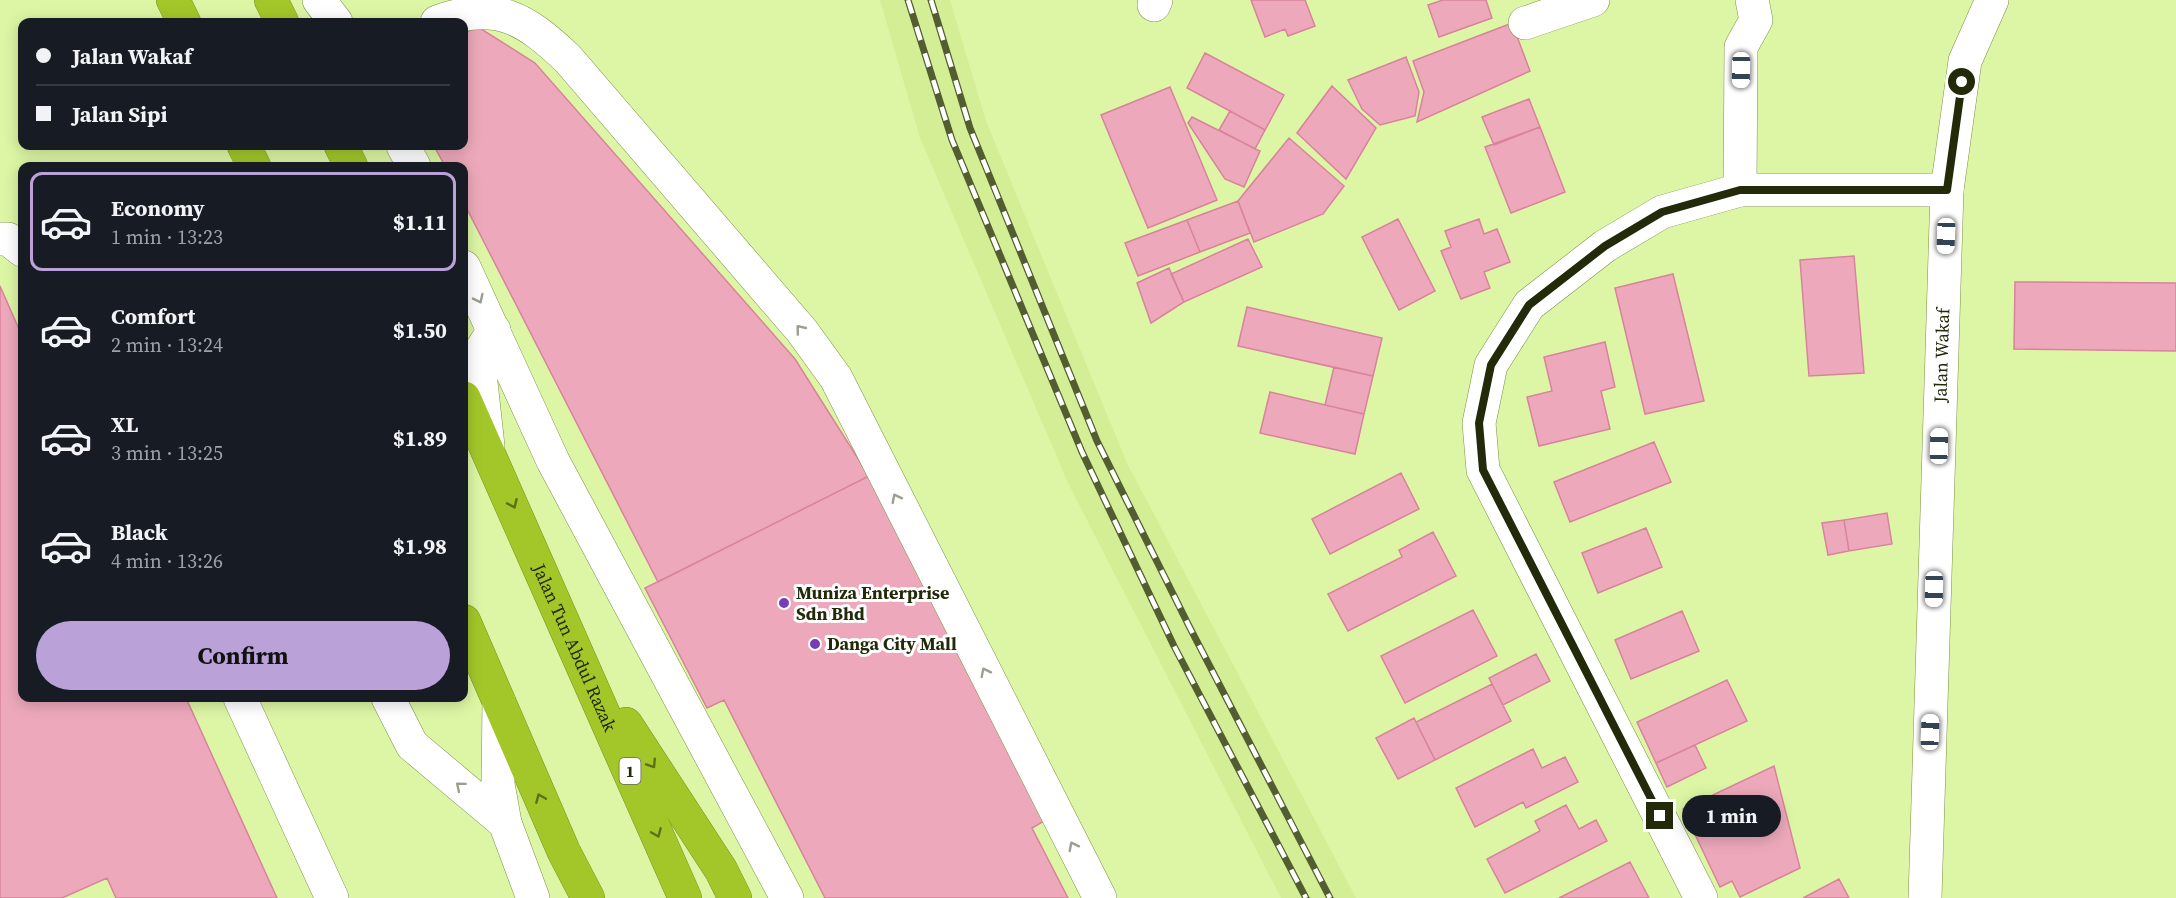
<!DOCTYPE html>
<html lang="en">
<head>
<meta charset="utf-8">
<style>
  :root { --surface:#171b24; --page:#20242c; --text:#f1f3f6; --muted:#9ea1a6; --line:#363941; --accent:#baa1d8 }
  body { margin:0; font-family:"Source Serif 4",serif; background:var(--page); color:var(--text); height:100vh; display:flex; flex-direction:column; font-size:22px; white-space:nowrap }
  * { box-sizing:border-box; margin:0 }
  p { font-size:20px; color:var(--muted) }
  .icon { flex:none; width:33px; height:33px; fill:none; stroke:currentColor; stroke-width:2; stroke-linecap:round; stroke-linejoin:round }
  .map { position:relative; flex:1; overflow:hidden }
  .drawer { position:absolute; left:18px; top:162px; width:450px; height:540px; display:flex; flex-direction:column; background:var(--surface); border-radius:12px; box-shadow:0 3px 15px #0003 }
  .drawer>* { flex:none }
  .top-card { position:absolute; left:18px; top:18px; width:450px; height:132px; border-radius:12px; box-shadow:0 3px 15px #0003; display:grid; align-content:center; height:132px; padding:0 18px; background:var(--surface) }
  .end { position:absolute; width:27px; height:27px; margin:-14px; border:8px solid #222a09; background:#fff; box-shadow:0 0 0 3px #fff }
  .from { border-radius:50% }
  .bubble { position:absolute; height:42px; border-radius:21px; background:var(--surface); box-shadow:0 3px 15px #0003; font-size:20px; font-weight:700; line-height:42px; text-align:center }
  .car { position:absolute; width:18px; height:36px; margin:-18px -9px; border-radius:8px; box-shadow:0 0 4px 2px #0007; background:linear-gradient(#fff 24%,#345 0 40%,#fff 0 76%,#345 0 86%,#fff 0) }
  .top-card b { display:flex; align-items:center; gap:21px; height:57px; font-size:22px }
  .top-card b+b { border-top:2px solid var(--line) }
  .top-card i { width:15px; height:15px; background:var(--text) }
  ul { padding:10px 0 0; list-style:none }
  li { display:flex; align-items:center; gap:18px; height:99px; margin:0 12px 9px; padding:0 6px; border:3px solid transparent; border-radius:12px }
  li div { flex:1 }
  li b { display:block; font-size:22px }
  li em { font-style:normal; font-weight:700 }
  li.on { border-color:var(--accent) }
  li>.icon { width:54px; height:54px; stroke-width:1.5 }
  .button { display:flex; gap:12px; margin-top:auto; padding:12px 18px }
  .button a { flex:1; height:69px; border-radius:36px; background:var(--accent); color:#111; font-size:24px; font-weight:700; line-height:69px; text-align:center }
  .map>svg:first-child { display:block }
  .built { fill:#d3ee94 }
  .building { fill:#eda9bb; stroke:#d8839b; stroke-width:1.5 }
  .lines { fill:none; stroke-linecap:round; stroke-linejoin:round }
  .minor-casing { stroke:#7c9143; stroke-width:34 }
  .highway-casing { stroke:#76901e; stroke-width:34 }
  .minor { stroke:#fff; stroke-width:33 }
  .highway { stroke:#a3c729; stroke-width:33 }
  .rail-casing { stroke:#525e31; stroke-width:7 }
  .rail { stroke:#fff; stroke-width:4.5; stroke-dasharray:14; stroke-linecap:butt }
  .oneway { stroke:#9c9f90 }
  .oneway2 { stroke:#5c7117 }
  .route { stroke:#222a09; stroke-width:8 }
  .poi-dot { fill:#763db3; stroke:#fff; stroke-width:2 }
  .labels { text-anchor:middle; stroke-width:6; stroke-linejoin:round; paint-order:stroke }
  .shield { fill:#fff; stroke:#646a53; stroke-width:1.5 }
  .shield-label { font-size:16px; font-weight:bold; fill:#222a09 }
  .street-label { font-size:18px; fill:#222a09; stroke:#fff }
  .poi-label { font-size:18px; font-weight:bold; fill:#222a09; stroke:#fff; text-anchor:start }
</style>
</head>
<body>
<div class="map">
<svg width="2176" height="898" viewBox="0 0 2176 898">
  <rect width="100%" height="100%" fill="#ddf6a5"/>
  <!-- built -->
  <path class="built" d="M880,0h70l36,121 141,342 229,435h-75l-212,-413 -149,-347z"/>
  <!-- building -->
  <path class="building" d="M1251,0h54l10,26 -27,10 -3,-7 -20,8z
    M1443,0h43l6,18 -53,19 -11,-32z
    M1512,23l18,48 -113,51 7,-30 -11,-31z
    M478,27l57,36 260,296 74,117 -211,106 -194,-379v-37h-19l-11,-20h30v-113z
    M1205,53l79,42 -19,35 -78,-42z
    M1406,57l13,35 -4,24 -35,9 -18,-16 -14,-29z
    M1332,86l44,42 -30,51 -49,-46z
    M1170,87l47,113 -69,28 -47,-113z
    M1529,99l11,28 -46,18 -12,-28z
    M1230,111l35,19 -10,19 -36,-19z
    M1192,117l68,34 -16,36 -19,-8 -37,-56z
    M1540,127l25,65 -54,21 -26,-66z
    M1289,138l55,48 -21,28 -69,28 -16,-41z
    M1238,201l12,32 -50,19 -13,-32z
    M1398,219l37,72 -36,19 -37,-73z
    M1479,219l5,15 13,-5 13,33 -26,10 6,16 -29,11 -20,-48 10,-4 -6,-16z
    M1187,220l13,32 -62,24 -13,-33z
    M1248,239l14,28 -78,35 -13,-28z
    M1854,256l10,117 -55,3 -9,-116z
    M1169,268l15,34 -33,21 -14,-40z
    M1673,274l31,127 -59,13 -30,-126z
    M2015,282l161,1v68l-162,-2z
    M0,286l22,50v362h164l91,200h-161l-9,-20 -45,20h-62z
    M1247,307l135,31 -9,38 -135,-30z
    M1605,342l10,45 -14,4 9,38 -71,17 -12,-49 25,-6 -8,-34z
    M1334,367l39,9 -9,38 -39,-9z
    M1270,392l94,22 -9,40 -95,-21z
    M1654,442l17,40 -101,40 -16,-40z
    M1401,473l18,36 -89,45 -18,-35z
    M869,476l177,344 -14,8 36,70h-243l-101,-198 -17,8 -62,-120z
    M1887,513l5,31 -43,7 -5,-31z
    M1844,520l5,31 -21,4 -6,-32z
    M1646,528l16,39 -64,26 -16,-40z
    M1433,532l23,44 -108,55 -20,-37 74,-37 -3,-7z
    M1473,610l24,46 -92,47 -24,-47z
    M1682,611l17,40 -68,28 -16,-39z
    M1536,654l14,27 -47,24 -14,-27z
    M1727,680l20,41 -91,42 -19,-41z
    M1492,684l19,37 -76,39 -19,-38z
    M1414,718l21,42 -37,19 -22,-41z
    M1695,745l11,23 -39,19 -11,-24z
    M1533,749l9,19 23,-11 13,25 -52,26 -3,-6 -48,25 -19,-39z
    M1774,766l26,102 -60,29 -8,-16 -12,6 -37,-78z
    M1566,805l13,24 17,-9 11,21 -102,52 -18,-34 53,-28 -5,-10z
    M1630,862l19,36h-90z
    M1839,879l10,19h-46z"/>
  <g class="lines">
    <!-- minor casing -->
    <g class="minor-casing">
      <g id="minor">
        <path d="M319,0l17,22"/>
        <path d="M1154,5l2,-5"/>
        <path d="M437,22c59,-22 88,-4 131,37l234,272 34,47 264,520"/>
        <path d="M1525,23l68,-23"/>
        <path d="M403,146l11,20"/>
        <path d="M1740,190l1,-143 15,-27 -4,-20"/>
        <path d="M0,239h8l14,11"/>
        <path d="M464,267l89,194 234,437"/>
        <path d="M488,446l-10,-91 16,-25"/>
        <path d="M240,698l92,200"/>
        <path d="M388,698l24,47 93,78"/>
        <path d="M499,702l-1,82 7,39 28,75"/>
        <path d="M1701,898l-218,-428 -4,-47 12,-58 38,-60 76,-59 57,-34 78,-22h207"/>
        <path id="s1" d="M1925,898l22,-708 18,-129 27,-61"/>
      </g>
    </g>
    <!-- highway casing -->
    <g class="highway-casing">
      <g id="highway">
        <path d="M173,0l11,22"/>
        <path d="M271,0l11,22"/>
        <path d="M244,146l10,20"/>
        <path d="M341,146l10,20"/>
        <path id="s2" d="M464,398l221,500"/>
        <path d="M464,621l100,231 24,46"/>
        <path d="M626,724l95,146 14,28"/>
      </g>
    </g>
    <!-- minor -->
    <use href="#minor" class="minor"/>
    <!-- highway -->
    <use href="#highway" class="highway"/>
    <!-- rail casing -->
    <g class="rail-casing">
      <path id="rail" d="M908,0l44,140 130,312 92,194 132,252
        M931,0l39,128 127,313 92,185 141,272"/>
    </g>
    <!-- rail -->
    <use href="#rail" class="rail"/>
  </g>
  <!-- one-way arrows -->
  <defs><path id="oneway-chevron" d="M-2-3.5L2.5 0L-2 3.5" fill="none" stroke-width="1.6" stroke-linecap="round" stroke-linejoin="round" transform="scale(1.5)"/></defs>
  <g class="oneway">
    <use href="#oneway-chevron" transform="translate(479 299) rotate(64)"/>
    <use href="#oneway-chevron" transform="translate(800 329) rotate(-129)"/>
    <use href="#oneway-chevron" transform="translate(896 498) rotate(-117)"/>
    <use href="#oneway-chevron" transform="translate(985 672) rotate(-117)"/>
    <use href="#oneway-chevron" transform="translate(460 786) rotate(-140)"/>
    <use href="#oneway-chevron" transform="translate(1073 846) rotate(-117)"/>
  </g>
  <g class="oneway2">
    <use href="#oneway-chevron" transform="translate(513 504) rotate(66)"/>
    <use href="#oneway-chevron" transform="translate(652 764) rotate(57)"/>
    <use href="#oneway-chevron" transform="translate(540 798) rotate(-113)"/>
    <use href="#oneway-chevron" transform="translate(657 833) rotate(67)"/>
  </g>
  <g class="lines">
    <!-- route -->
    <path class="route" d="M1660,816l-177,-346 -4,-47 12,-58 38,-60 76,-59 57,-34 78,-22h207l15,-108"/>
  </g>
  <!-- markers -->
  <g class="poi-dot">
    <circle cx="784" cy="603" r="6"/>
    <circle cx="815" cy="644" r="6"/>
  </g>
  <g class="labels">
    <!-- shield labels -->
    <rect class="shield" x="619.5" y="758" width="21" height="26" rx="4.5"/>
    <g class="shield-label">
      <text x="630" y="777">1</text>
    </g>
    <!-- street labels -->
    <g class="street-label">
      <text dy="6" stroke="none"><textPath href="#s1" startOffset="543">Jalan Wakaf</textPath></text>
      <text dy="6" stroke="none"><textPath href="#s2" startOffset="273">Jalan Tun Abdul Razak</textPath></text>
    </g>
    <!-- poi labels -->
    <g class="poi-label">
      <text x="796" y="599">Muniza Enterprise<tspan x="796" dy="21">Sdn Bhd</tspan></text>
      <text x="827" y="650">Danga City Mall</text>
    </g>
  </g>
</svg>
<i class="end from" style="left:1962px;top:82px"></i>
<i class="end" style="left:1660px;top:816px"></i>
<div class="bubble" style="left:1682px;top:795px;width:99px">1 min</div>
<i class="car" style="left:1741px;top:70px;rotate:181deg"></i>
<i class="car" style="left:1946px;top:236px;rotate:182deg"></i>
<i class="car" style="left:1939px;top:446px;rotate:1deg"></i>
<i class="car" style="left:1934px;top:589px;rotate:181deg"></i>
<i class="car" style="left:1930px;top:732px;rotate:2deg"></i>
<div class="top-card">
<b><i class="from"></i>Jalan Wakaf</b>
<b><i></i>Jalan Sipi</b>
</div>
<section class="drawer">
<ul>
<li class="on"><svg class="icon" aria-label="car" viewBox="0 0 24 24"><path d="M5 17H2v-5l4-1 3-4h7l3 4 3 1v5h-3M9 17h6M6 11h13"/><circle cx="7" cy="17" r="2"/><circle cx="17" cy="17" r="2"/></svg><div><b>Economy</b><p>1 min · 13:23</p></div><em>$1.11</em></li>
<li><svg class="icon" aria-label="car" viewBox="0 0 24 24"><path d="M5 17H2v-5l4-1 3-4h7l3 4 3 1v5h-3M9 17h6M6 11h13"/><circle cx="7" cy="17" r="2"/><circle cx="17" cy="17" r="2"/></svg><div><b>Comfort</b><p>2 min · 13:24</p></div><em>$1.50</em></li>
<li><svg class="icon" aria-label="car" viewBox="0 0 24 24"><path d="M5 17H2v-5l4-1 3-4h7l3 4 3 1v5h-3M9 17h6M6 11h13"/><circle cx="7" cy="17" r="2"/><circle cx="17" cy="17" r="2"/></svg><div><b>XL</b><p>3 min · 13:25</p></div><em>$1.89</em></li>
<li><svg class="icon" aria-label="car" viewBox="0 0 24 24"><path d="M5 17H2v-5l4-1 3-4h7l3 4 3 1v5h-3M9 17h6M6 11h13"/><circle cx="7" cy="17" r="2"/><circle cx="17" cy="17" r="2"/></svg><div><b>Black</b><p>4 min · 13:26</p></div><em>$1.98</em></li>
</ul>
<div class="button"><a>Confirm</a></div>
</section>
</div>
</body>
</html>
